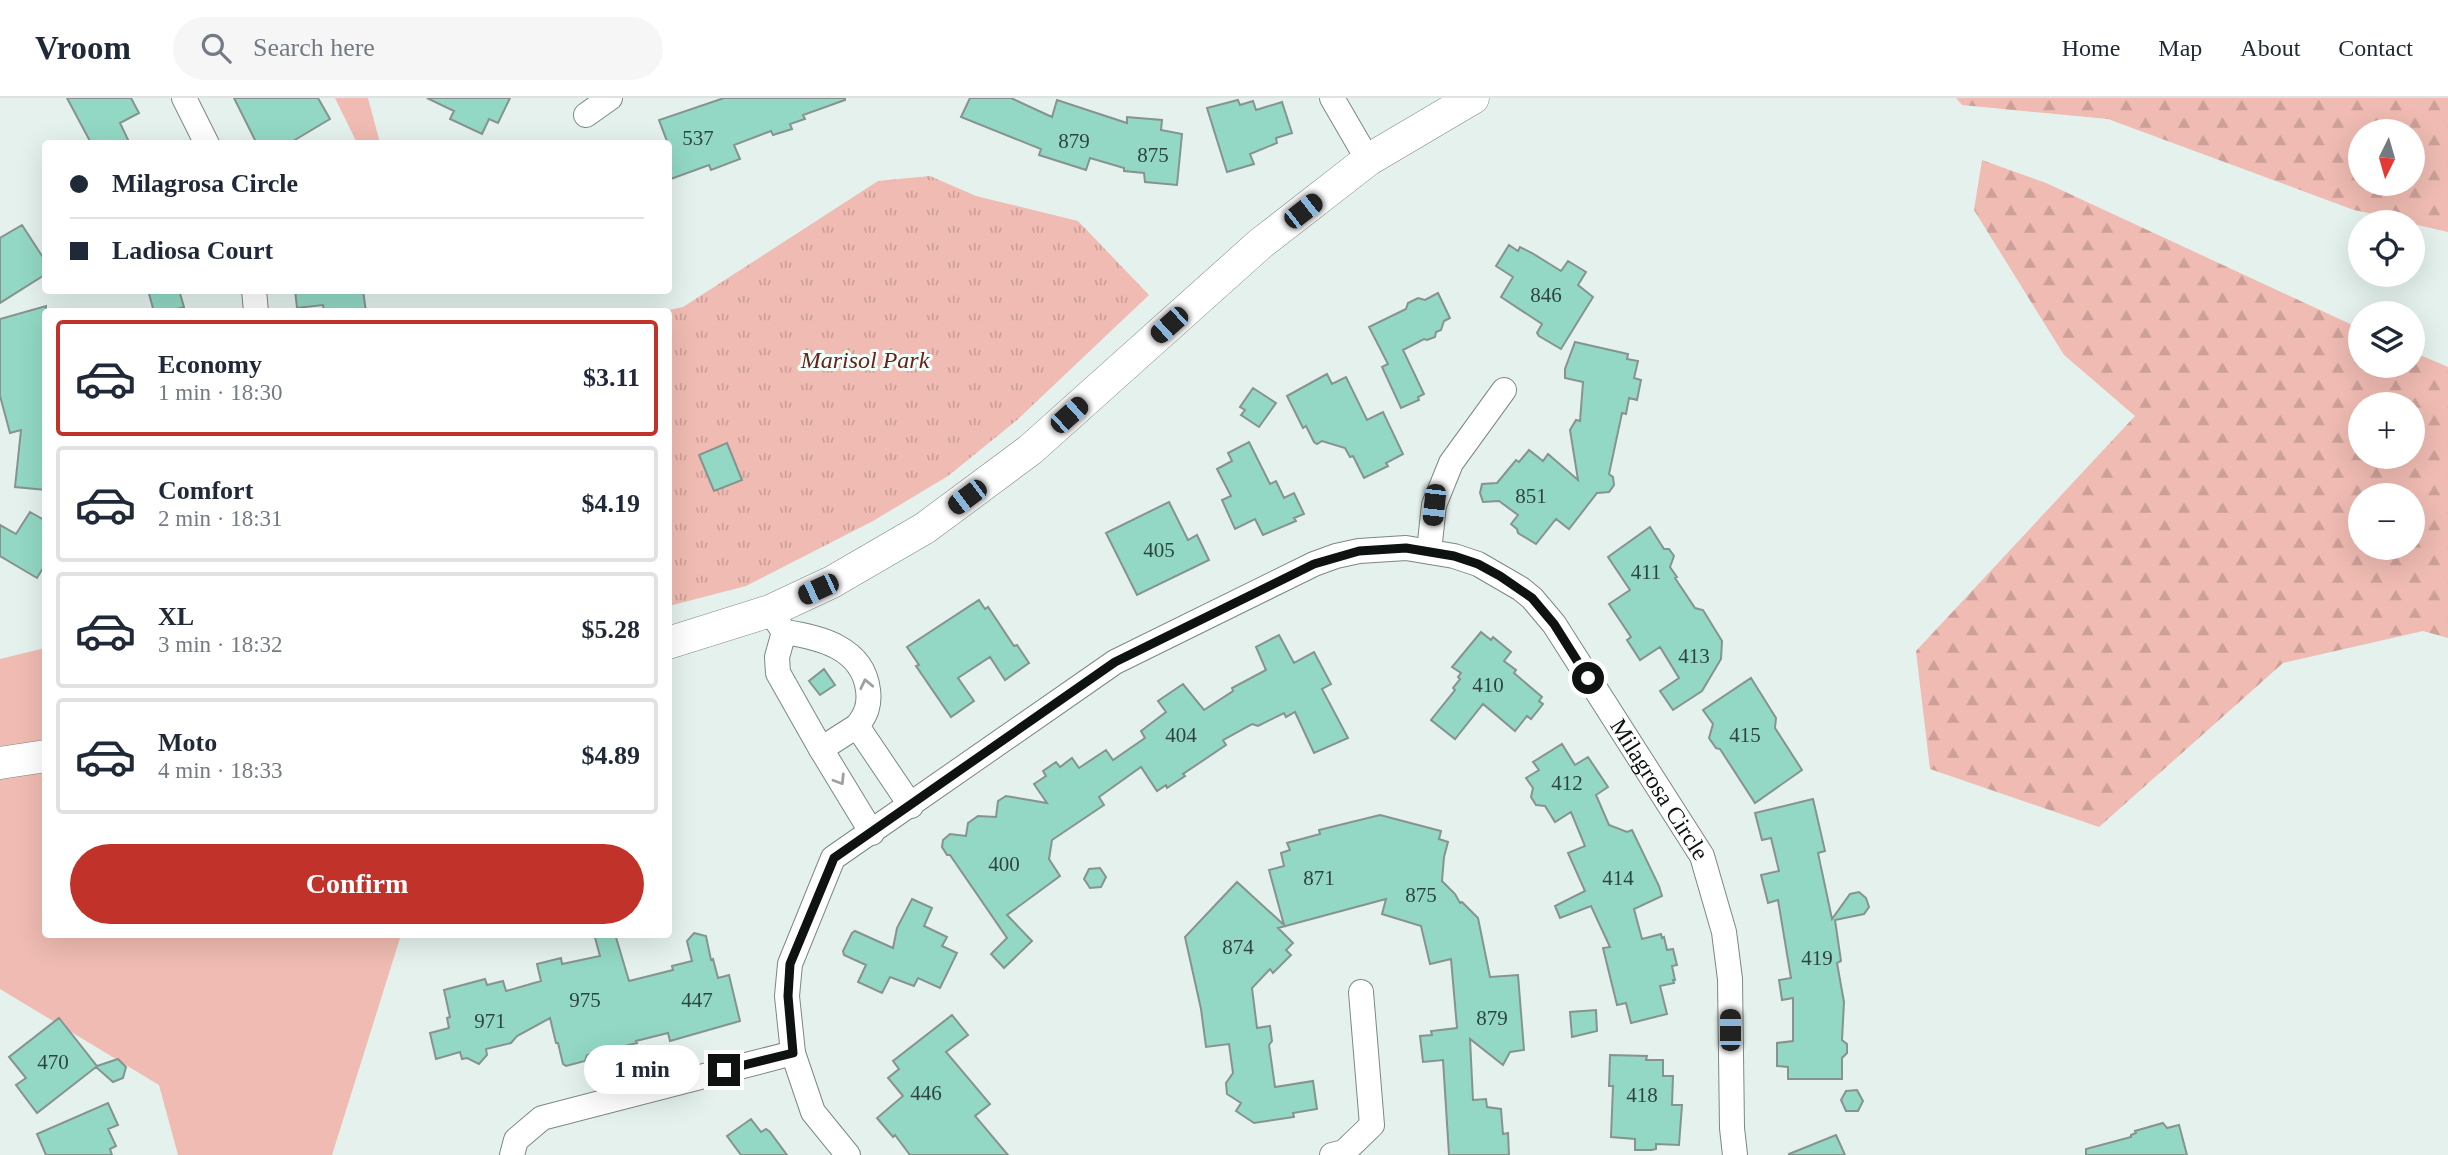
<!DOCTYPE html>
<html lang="en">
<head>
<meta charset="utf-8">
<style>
  :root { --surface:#fff; --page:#f6f6f7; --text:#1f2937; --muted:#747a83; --line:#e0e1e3; --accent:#c1332a }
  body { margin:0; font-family:Georgia,serif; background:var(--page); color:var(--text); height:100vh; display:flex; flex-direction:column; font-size:26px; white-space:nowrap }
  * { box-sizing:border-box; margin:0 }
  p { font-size:23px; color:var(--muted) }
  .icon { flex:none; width:38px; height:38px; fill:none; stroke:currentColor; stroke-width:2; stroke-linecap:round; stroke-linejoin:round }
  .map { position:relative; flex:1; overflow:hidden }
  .sheet { position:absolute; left:42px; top:210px; width:630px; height:630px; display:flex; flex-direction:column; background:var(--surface); border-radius:7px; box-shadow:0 7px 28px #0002 }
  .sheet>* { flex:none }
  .top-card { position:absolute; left:42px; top:42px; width:630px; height:154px; border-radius:7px; box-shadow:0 7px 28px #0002; display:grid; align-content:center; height:154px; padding:0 28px; background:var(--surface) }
  .needle { width:46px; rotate:185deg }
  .fabs { position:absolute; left:2348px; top:21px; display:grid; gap:14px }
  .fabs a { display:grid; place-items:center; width:77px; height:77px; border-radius:50%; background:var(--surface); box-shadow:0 7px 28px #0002; font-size:35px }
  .end { position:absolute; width:32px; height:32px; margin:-16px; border:9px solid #0e1211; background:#fff; box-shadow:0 0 0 4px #fff }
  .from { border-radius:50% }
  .bubble { position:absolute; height:49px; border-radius:24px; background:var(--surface); box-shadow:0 7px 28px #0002; font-size:23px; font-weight:700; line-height:49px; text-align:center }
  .car { position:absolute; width:21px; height:42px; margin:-21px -10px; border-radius:9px; box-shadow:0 0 5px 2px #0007; background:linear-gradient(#222 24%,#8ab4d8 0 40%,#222 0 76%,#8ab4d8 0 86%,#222 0) }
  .top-card b { display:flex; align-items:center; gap:24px; height:66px; font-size:26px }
  .top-card b+b { border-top:2px solid var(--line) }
  .top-card i { width:18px; height:18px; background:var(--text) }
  ul { padding:12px 0 0; list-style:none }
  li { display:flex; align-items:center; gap:21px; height:116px; margin:0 14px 10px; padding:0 14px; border:4px solid var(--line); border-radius:7px }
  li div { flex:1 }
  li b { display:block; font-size:26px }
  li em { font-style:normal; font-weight:700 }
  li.selected { border-color:var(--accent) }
  li>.icon { width:63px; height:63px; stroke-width:1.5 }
  .primary-button { display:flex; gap:14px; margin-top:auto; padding:14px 28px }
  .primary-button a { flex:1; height:80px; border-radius:42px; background:var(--accent); color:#fff; font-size:28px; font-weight:700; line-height:80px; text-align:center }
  header { display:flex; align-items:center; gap:42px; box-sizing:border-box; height:98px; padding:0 35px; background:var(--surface); border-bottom:2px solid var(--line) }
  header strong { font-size:33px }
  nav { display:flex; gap:38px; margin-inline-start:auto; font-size:24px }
  .search { width:490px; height:63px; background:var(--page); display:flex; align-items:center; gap:18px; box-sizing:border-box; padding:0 24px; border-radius:38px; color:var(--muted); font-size:26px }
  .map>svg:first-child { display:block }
  .green { fill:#efbbb2 }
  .forest { fill:url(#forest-firs); fill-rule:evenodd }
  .park { fill:url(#park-tufts) }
  .building { fill:#92d8c4; stroke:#87938f; stroke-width:2 }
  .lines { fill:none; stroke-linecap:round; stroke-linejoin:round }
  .minor-casing { stroke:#7c8884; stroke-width:26 }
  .tertiary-casing { stroke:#7c8884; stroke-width:33 }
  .minor { stroke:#fff; stroke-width:24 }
  .tertiary { stroke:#fff; stroke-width:32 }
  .oneway { stroke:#9fa0a0 }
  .route { stroke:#0e1211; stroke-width:9 }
  .labels { text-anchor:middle; stroke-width:6; stroke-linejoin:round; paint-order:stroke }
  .number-label { font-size:21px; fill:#2f443e }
  .park-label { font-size:24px; font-style:italic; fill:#6a211b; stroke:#f1fffa }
  .street-label { font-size:24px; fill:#0e1211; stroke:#f1fffa }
</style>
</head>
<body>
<header>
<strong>Vroom</strong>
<div class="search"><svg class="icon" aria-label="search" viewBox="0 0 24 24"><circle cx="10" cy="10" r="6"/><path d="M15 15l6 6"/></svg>Search here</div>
<nav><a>Home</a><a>Map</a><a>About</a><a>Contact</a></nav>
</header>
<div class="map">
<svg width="2448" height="1057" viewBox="0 0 2448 1057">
  <defs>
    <pattern id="forest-firs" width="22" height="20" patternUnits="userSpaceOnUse" patternTransform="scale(1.75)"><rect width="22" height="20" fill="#efbbb2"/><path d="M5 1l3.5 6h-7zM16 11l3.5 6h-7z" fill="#cca098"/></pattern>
    <pattern id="park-tufts" width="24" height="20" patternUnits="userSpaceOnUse" patternTransform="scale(1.75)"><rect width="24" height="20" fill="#efbbb2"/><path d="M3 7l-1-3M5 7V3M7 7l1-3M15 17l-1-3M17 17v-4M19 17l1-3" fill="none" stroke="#cca098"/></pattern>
  </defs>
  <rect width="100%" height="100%" fill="#e4f1ed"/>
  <!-- green -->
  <path class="green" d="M335,0h33l12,45h-23z
    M45,550l1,286 355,1 -69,220h-154l-19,-70 -159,-96v-330z"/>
  <!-- forest -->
  <path class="forest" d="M1956,0h492v134l-35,-8v-2l-59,-12 -246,-91 -146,-14zM2361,33h52v53h-52z
    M1982,62l64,23 315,146v37h52v-14l35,15v271l-25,-7 -140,32 -184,164 -169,-58 -14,-118 219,-235 -71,-61 -90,-145zM2361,306h52v53h-52zM2361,397h52v53h-52z"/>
  <!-- park -->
  <path class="park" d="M930,78l46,20 102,25 71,74 -132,125 -69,56 -75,45 -127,65 -77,20 -1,-294h-8l23,-5 195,-126z"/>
  <!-- building -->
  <path class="building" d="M67,0h64l8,15 -19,10 10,21 -39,-1z
    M234,0h84l12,21 -42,25h-31z
    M427,0h83l-12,25 -9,-4 -7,15 -32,-15 4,-8z
    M724,0h121v2l-42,15 2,4 -15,5 2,5 -19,6 -2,-4 -37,14 6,14 -29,11 -2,-5 -41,15v-36l-9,-24z
    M970,0h41l41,19 5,-17 70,23v-6l35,3 -1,10 21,4 -5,51 -32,-3 -1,-9 -20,-2v-3l-34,-10 -4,12 -47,-15 2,-6 -80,-32z
    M1238,2l2,5 13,-4 3,9 26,-8 10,31 -16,5 1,5 -27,11 4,10 -27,8 -20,-64z
    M22,127l24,37v12l-46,29v-65z
    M1509,147l9,6 2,-4 12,6 29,18 7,-10 18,11 -8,13 15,12 -32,52 -22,-13 -2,-3 5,-9 -41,-27 12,-20 -17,-11z
    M148,192h31l5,17 -16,5h-14z
    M295,192h68l3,22h-42l-1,-7 -26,3z
    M1438,195l12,25 -6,3 -3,9 -5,2 -1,5 -8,3 -3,-1 -21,11 21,44 -6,3 1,3 -18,8 -19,-41 6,-3 -19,-37 37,-18 2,-6 10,-5 7,2z
    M46,208v184l-31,-3 6,-57 -11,3 -10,-37v-77z
    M1575,244l53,12 -1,5 11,2 -4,17 7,2 -4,20 -8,-2 -3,16 -4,-1 -13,61 4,3 1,8 -5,7 -12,1 -28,36 -13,-10 -20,25 -18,-11 -1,-4 -6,-5 7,-9 -19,-14 -16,1 -3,-9 2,-9 15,-1 19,-23 3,2 10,-12 14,11 5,-7 30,26 -8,-50 6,-10 4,1 3,-39 -18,-4v-9z
    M1327,276l5,10 14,-7 21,43 16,-8 20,42 -17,9 2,3 -24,12 -11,-22 -3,1 -5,-9 -23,-7 -5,3 -3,-2 -8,-16 -3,2 -16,-32z
    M1253,290l23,15 -17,24 -18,-12 4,-5 -5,-3z
    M1249,344l21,42 6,-3 8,17 10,-5 10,21 -10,4 2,3 -33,14 -8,-16 -20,10 -13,-29 9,-4 -14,-27 15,-8 -4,-8z
    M727,345l15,37 -28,11 -15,-36z
    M1169,404l19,38 9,-5 12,25 -72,35 -31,-62z
    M30,414l16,9v42l-9,15 -37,-22v-31l16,9z
    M1650,429l14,22h5l5,7 -4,11 7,10 -2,1 20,30 8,2 19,31 -1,18 -19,32 -29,19 -13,-19 19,-13 -19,-31 -20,13 -13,-20 4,-3 -22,-33 21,-14 -22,-33z
    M979,502l6,9 3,-2 26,39 3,-1 12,18 -24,17 -15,-23 -32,21 16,23 -23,16 -35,-51 3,-1 -12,-18z
    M1481,534l10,8 2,-3 18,15 -7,9 12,9 -2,3 28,24 -3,4 4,3 -12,15 -4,-3 -12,15 -32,-27 -28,35 -24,-19 24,-30 -2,-2 7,-9 -2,-2 3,-4 -9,-6z
    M1279,537l15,28 20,-11 17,32 -9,5 26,49 -34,15 -19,-41 -9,5 -2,-4 -26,13 -6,-2 -29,16 3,5 -43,29 2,2 -18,12 -1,-3 -9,6 -16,-24 -42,30 5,8 -52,35 -3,19 11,17 -53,39 25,26 -28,27 -13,-14 16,-16 -57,-83h-3l-5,-8 1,-7 7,-6 16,2 2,-13 10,-7 18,1 2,-16 8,-5 41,7 -13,-19 12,-8 -3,-5 13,-9 4,5 12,-9 7,10 27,-18 7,10 32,-22 -4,-7 25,-19 -8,-11 25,-17 21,26 29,-19 -1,-3 34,-18 -10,-23z
    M824,571l11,16 -15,10 -11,-14z
    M1751,580l25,40 -1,10 27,42 -47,33 -35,-54 -4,-1 -7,-10 4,-14 -10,-14z
    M1562,646l13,21 13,-8 20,30 -12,8 13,30 18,7 5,-2 27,56 3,10 -28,13 8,30 19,-5 1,4 2,-1 3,13 6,-1 4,16 -5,1 3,14h-2l1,3 -14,3 7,28 -36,9 -5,-20 -9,2 -14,-57 7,-1 -19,-41 -31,12 -5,-12 30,-15 -17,-38 17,-7 -14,-34 -16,10 -10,-16 -9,-1 -5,-8 2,-9 -7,-10 13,-8 -6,-8z
    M1813,701l12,52 -7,2 14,66 18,-25 9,-2 7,6 3,9 -5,7 -29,6 6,41 -4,2 7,39 -2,38 5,4v9l-5,5v21h-54v-12l-11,-1v-23l16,-2v-43l-11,2 -3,-20 12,-2 -13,-78 -10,3 -7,-28 18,-4 -8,-33 -9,2 -7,-27z
    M1380,717l61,16 -2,8 9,3 -4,15 -2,24 13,13 5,9 2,-1 16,16 12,59 28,-2 6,75 -14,2 -7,13 -33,-26 3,61 13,-1 1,8 14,2 2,25 5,-1 1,22h-60l-6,-95 -20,2 -3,-26 12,-1 -1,-4 26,-3 -6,-69 -21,5 -9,-38 -39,-12 4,-15 -108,29 15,15 -7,7 5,5 -18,18 -3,-4 -18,19 5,40 13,-2 2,15 -3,4 6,42 38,-6 4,28 -24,4 1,4 -40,6 -18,-12 5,-8 -14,-9 -1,-11 7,-10 -4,-29 -23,3 -5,-38 -16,-72 52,-55 47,43 -15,-55 15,-4 -3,-13 9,-3 -3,-7 33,-9 -1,-4z
    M1100,770l6,9 -5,10 -11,1 -6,-9 5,-10z
    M912,801l20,9 -8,18 23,11 -5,9 15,7 -17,35 -22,-10 -4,8 -24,-9 -8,16 -24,-11 8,-17 -22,-10 -1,-4 9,-18 3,-2 38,17 4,-20z
    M694,835l12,3 5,24 2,-1 5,19 11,-3 11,46 -70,20 -2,-8 -32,8 1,2 -50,12 -2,6 -19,5 -3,-2 -5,-21h-2l-6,-25 -33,18 -6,7 -25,6 1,6 -8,9 -12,-6 -5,1 -2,-7 -24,7 -6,-26 19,-5 -2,-10 3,-1 -6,-27 41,-11 2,6 16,-4 3,10 35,-10 -4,-17 24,-6 1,6 38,-8 -6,-22h21l14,47 44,-11 -1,-4 20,-5 -5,-20z
    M1596,912l1,21 -25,6 -2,-25z
    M952,917l16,20 -22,17 44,52 -15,12 33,39h-98l-15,-20 -2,2 -16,-19 26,-22 -15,-18 11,-9 -6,-8z
    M59,920l38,48 21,-7 8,8 -3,11 -10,4 -17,-15 -59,46 -21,-28 10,-7 -17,-21z
    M1610,957l37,1 -1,4h17v16h10l-1,29h10l-3,40 -23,-1v5l-4,1h-17v-11l-24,-2 2,-51h-4z
    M1857,992l6,11 -5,10h-12l-5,-11 5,-9z
    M108,1005l10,22 -10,4 8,17 -6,3 2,6h-66l-9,-21z
    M751,1021l10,13 5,-3 4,3 17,23h-46l-14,-19z
    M2163,1025l4,5 12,-3 8,30h-101v-6l45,-12v-2l5,-2 -1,-2z
    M1836,1037l9,20h-56v-1z"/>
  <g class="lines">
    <!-- minor casing -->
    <g class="minor-casing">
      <g id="minor">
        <path d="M184,0l23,46"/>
        <path d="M1332,0l36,62"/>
        <path d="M586,17l24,-17"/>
        <path d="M254,192l2,22"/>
        <path d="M1429,453l5,-46 17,-42 53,-73"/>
        <path d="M770,513l14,21 -7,25 1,16 43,76 51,84"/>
        <path d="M784,534c36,5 79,16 84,58 2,15 -2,25 -11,36l54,80"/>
        <path d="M821,651l36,-23"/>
        <path d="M512,1057l4,-15 26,-22 251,-65"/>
        <path id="s1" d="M848,1057l-35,-43 -20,-59 -6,-57 3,-32 43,-106 282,-196 199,-98 22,-8 23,-5 47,-3 48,8 24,8 43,25 11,9 22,26 148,232 22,76 6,47 2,149 3,27"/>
        <path d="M1332,1057l12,-3 28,-27 -11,-133"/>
      </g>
    </g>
    <!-- tertiary casing -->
    <g class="tertiary-casing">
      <path id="tertiary" d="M668,545l102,-32 62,-29 93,-54 105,-78 230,-206 108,-84 105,-62
        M0,665l46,-7"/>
    </g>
    <!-- minor -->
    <use href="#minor" class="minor"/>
    <!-- tertiary -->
    <use href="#tertiary" class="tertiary"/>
  </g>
  <!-- one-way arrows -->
  <defs><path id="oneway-chevron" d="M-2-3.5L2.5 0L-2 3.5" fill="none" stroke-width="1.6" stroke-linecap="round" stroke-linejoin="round" transform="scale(1.75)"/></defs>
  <g class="oneway">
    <use href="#oneway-chevron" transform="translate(866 586) rotate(-102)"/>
    <use href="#oneway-chevron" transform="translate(840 682) rotate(58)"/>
  </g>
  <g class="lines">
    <!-- route -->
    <path class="route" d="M724,972l69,-17 -5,-57 2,-32 44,-106 281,-196 199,-98 45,-13 47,-3 48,8 24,8 22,12 32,22 22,26 34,54"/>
  </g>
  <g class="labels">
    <!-- number labels -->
    <g class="number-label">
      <text x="698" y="47">537</text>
      <text x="1074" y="50">879</text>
      <text x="1153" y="64">875</text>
      <text x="1546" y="204">846</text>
      <text x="1531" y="405">851</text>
      <text x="1159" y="459">405</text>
      <text x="1646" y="481">411</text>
      <text x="1694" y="565">413</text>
      <text x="1488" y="594">410</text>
      <text x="1181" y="644">404</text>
      <text x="1745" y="644">415</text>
      <text x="1567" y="692">412</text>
      <text x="1004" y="773">400</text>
      <text x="1319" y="787">871</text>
      <text x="1618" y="787">414</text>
      <text x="1421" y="804">875</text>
      <text x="1238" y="856">874</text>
      <text x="1817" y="867">419</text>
      <text x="585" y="909">975</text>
      <text x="697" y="909">447</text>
      <text x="1492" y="927">879</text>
      <text x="490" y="930">971</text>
      <text x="53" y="971">470</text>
      <text x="926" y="1002">446</text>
      <text x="1642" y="1004">418</text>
    </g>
    <!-- park labels -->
    <g class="park-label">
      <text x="865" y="270">Marisol Park</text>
    </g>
    <!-- street labels -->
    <g class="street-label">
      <text dy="8" stroke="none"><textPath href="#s1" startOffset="1349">Milagrosa Circle</textPath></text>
    </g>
  </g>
</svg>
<div class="fabs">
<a><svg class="needle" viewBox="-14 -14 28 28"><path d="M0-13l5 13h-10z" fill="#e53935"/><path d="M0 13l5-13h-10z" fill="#747a83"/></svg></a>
<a><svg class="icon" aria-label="locate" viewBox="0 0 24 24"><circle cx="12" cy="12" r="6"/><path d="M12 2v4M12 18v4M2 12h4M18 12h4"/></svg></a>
<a><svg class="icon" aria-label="layers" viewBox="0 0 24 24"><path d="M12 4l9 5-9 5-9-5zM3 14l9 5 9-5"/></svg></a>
<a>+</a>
<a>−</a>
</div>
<i class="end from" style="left:1588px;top:580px"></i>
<i class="end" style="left:724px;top:972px"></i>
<div class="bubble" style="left:584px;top:947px;width:116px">1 min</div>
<i class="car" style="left:1303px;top:113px;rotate:52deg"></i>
<i class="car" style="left:1169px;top:227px;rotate:228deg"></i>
<i class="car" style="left:1069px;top:317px;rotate:48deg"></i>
<i class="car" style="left:967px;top:399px;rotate:233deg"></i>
<i class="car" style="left:1434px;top:407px;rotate:186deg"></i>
<i class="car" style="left:818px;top:491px;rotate:245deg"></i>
<i class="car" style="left:1730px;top:932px;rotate:0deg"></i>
<div class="top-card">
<b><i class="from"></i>Milagrosa Circle</b>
<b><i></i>Ladiosa Court</b>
</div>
<section class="sheet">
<ul>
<li class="selected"><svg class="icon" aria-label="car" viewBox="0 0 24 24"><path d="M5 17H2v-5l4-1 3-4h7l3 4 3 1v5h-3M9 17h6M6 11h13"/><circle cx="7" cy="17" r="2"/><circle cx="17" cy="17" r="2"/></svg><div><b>Economy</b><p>1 min · 18:30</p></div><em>$3.11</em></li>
<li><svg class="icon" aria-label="car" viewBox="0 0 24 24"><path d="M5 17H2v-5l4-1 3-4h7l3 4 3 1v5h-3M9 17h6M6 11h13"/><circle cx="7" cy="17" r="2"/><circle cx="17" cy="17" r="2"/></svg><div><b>Comfort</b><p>2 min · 18:31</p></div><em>$4.19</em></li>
<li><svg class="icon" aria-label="car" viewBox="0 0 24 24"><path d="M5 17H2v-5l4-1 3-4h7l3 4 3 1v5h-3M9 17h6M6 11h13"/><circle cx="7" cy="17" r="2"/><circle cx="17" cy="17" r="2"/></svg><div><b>XL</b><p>3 min · 18:32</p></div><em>$5.28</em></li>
<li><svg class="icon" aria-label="car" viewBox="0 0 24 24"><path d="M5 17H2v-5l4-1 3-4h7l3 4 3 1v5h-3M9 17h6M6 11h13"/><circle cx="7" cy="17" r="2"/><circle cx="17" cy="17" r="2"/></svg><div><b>Moto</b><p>4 min · 18:33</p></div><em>$4.89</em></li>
</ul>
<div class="primary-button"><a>Confirm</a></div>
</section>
</div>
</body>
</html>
